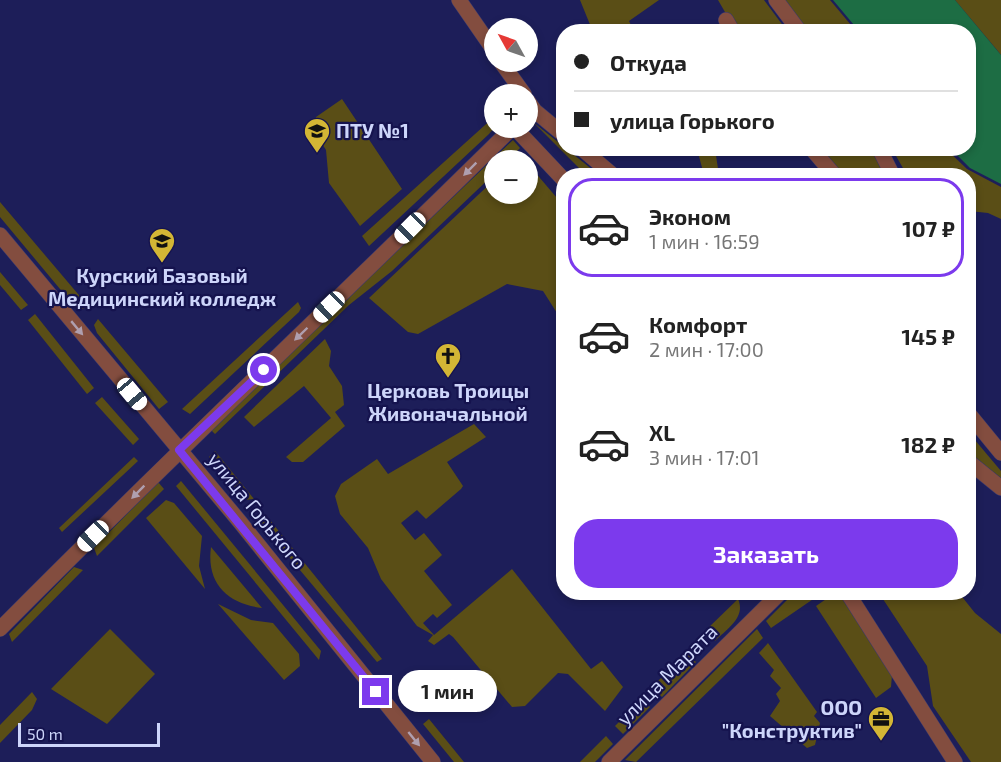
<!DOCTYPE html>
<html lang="ru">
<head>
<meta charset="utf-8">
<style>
  :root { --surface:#fff; --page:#f2f2f2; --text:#222; --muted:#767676; --line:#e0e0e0; --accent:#7c3aed }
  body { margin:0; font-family:"Exo 2",sans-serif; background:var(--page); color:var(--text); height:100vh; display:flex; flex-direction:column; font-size:22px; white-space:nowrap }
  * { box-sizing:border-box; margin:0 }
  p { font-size:20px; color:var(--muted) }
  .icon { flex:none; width:33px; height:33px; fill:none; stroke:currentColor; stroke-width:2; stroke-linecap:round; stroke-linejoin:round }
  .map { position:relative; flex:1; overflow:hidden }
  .drawer { position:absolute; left:556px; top:168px; width:420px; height:432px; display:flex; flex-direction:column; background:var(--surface); border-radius:24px; box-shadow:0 3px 9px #0003 }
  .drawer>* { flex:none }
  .hud { position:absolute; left:556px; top:24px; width:420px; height:132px; border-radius:24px; box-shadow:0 3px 9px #0003; display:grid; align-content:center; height:132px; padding:0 18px; background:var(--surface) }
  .needle { width:39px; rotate:310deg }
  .fabs { position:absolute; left:484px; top:18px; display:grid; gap:12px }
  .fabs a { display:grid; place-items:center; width:54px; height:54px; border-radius:50%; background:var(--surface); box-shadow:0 3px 9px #0003; font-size:30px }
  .scale { position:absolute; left:18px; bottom:15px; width:142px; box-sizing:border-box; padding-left:6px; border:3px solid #cdd5fa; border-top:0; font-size:16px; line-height:21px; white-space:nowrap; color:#cdd5fa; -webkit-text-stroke:4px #15134e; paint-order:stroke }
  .end { position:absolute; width:27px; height:27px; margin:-14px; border:8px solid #7c3aed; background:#fff; box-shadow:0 0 0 3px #fff }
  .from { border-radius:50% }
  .bubble { position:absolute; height:42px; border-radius:21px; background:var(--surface); box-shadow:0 3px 9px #0003; font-size:20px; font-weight:700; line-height:42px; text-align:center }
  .car { position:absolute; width:18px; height:36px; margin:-18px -9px; border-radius:8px; box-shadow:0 0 4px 2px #0007; background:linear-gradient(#fff 24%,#345 0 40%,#fff 0 76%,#345 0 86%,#fff 0) }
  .hud b { display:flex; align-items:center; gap:21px; height:57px; font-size:22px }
  .hud b+b { border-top:2px solid var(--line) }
  .hud i { width:15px; height:15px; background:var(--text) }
  ul { padding:10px 0 0; list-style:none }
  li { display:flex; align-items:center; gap:18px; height:99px; margin:0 12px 9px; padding:0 6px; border:3px solid transparent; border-radius:24px }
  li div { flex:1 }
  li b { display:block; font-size:22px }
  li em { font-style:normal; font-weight:700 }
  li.current { border-color:var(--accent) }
  li>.icon { width:54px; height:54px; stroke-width:1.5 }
  .button { display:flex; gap:12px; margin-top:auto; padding:12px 18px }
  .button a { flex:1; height:69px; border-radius:24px; background:var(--accent); color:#fff; font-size:24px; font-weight:700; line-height:69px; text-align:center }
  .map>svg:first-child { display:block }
  .green { fill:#5a4e16 }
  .water { fill:#1d6d44 }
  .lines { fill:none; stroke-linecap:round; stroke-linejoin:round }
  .minor-casing { stroke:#363870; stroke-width:16 }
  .minor { stroke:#834d3f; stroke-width:15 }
  .oneway { fill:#af9faf }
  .route { stroke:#7c3aed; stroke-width:8 }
  .labels { text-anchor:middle; stroke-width:4.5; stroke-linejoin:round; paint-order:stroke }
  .poi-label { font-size:20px; font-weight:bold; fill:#cdd5fa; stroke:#15134e }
  .street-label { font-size:20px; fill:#cdd5fa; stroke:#15134e }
</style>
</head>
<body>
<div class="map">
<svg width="1001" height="762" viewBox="0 0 1001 762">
  <rect width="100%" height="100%" fill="#1d1e59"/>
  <!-- green -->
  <path class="green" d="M580,0h79l-30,21 5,10 -41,1z
    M718,0h46l23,31h-51z
    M783,0h47l26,31h-47z
    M955,0h46v55l-4,-5z
    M342,99l60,90 -42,37 -31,-43 -3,-33 -14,-22 4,-11z
    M495,116v11l-6,7 -120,112 -7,-10z
    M533,122l66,53h-13z
    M513,140l7,8 -12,12h-13v13l-103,98 -43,34 -134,129 -5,-5z
    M697,149h18l4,26h-15z
    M822,149h49l14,26h-41z
    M892,149h54l21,20 34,18v32l-13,-6 -19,-2v-35l-62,-1z
    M528,164l29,34 7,2v124l-21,-33 -36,-7 -89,50 -10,-2 -39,-34 126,-119v15h33z
    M0,202l11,13 78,92 -8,2 -6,-2 -75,-90z
    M0,272l28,33 -7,5 -21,-25z
    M298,302l3,6 -2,4 -109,102 -8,-5z
    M35,314l59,74 -7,6 -59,-74z
    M98,319l70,83 -9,7 -62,-76 -3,-8z
    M325,339l6,12 -2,15 13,20 2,19 -9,7 10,14 -42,36h-11l-6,-5 45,-39 -27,-32 -50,41 -10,-10z
    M102,397l37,42 -6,6 -38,-42z
    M474,424l12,13 -39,25 16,24 -2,3 -35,30 -9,-9 -16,13 14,17 9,-7 18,22 -18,16 28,34 -15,13 -4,-4 -10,9 11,12 78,-66 79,100 11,-8 21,26 -18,24 -37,-37 -10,-1 -33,33 -13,1 -59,-70 -4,-3 -15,11 -6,-4 5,-6 -16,-9 -36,-47 -13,-31 -28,-34 -5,-18 6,-12 36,-25 11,15z
    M969,433l32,38v7l-32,-25z
    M215,451l39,48 -10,1 -35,-43z
    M134,457l4,4 -76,71 -3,-4z
    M181,481l140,170 -2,9 -143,-174z
    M158,482l6,7 -67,67 -3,-8z
    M166,500l8,3 28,33 -3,30 6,23 -59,-71z
    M265,514l117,145 -5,3 -119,-142z
    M211,547l51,61c-34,-4 -56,-24 -51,-61z
    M74,567l9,3 -71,72 -3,-8z
    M795,592l27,1 -51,35 -5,-7z
    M835,593h5l52,82 -1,12 -15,11 -60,-92z
    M879,593h80l16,20 26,21v128h-30l-38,-56 -6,-40z
    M738,599c8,18 -10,29 -23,42l-10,-10z
    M218,604l33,16 22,3 26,31 1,12 -16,14z
    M110,629l45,45 -48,50 -56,-35z
    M757,629l6,9 -127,124 -11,-2z
    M768,643l49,69 -3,4 6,7 -5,22 -8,3 -37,-32 10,-15 -4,-7 5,-6 -11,-12 4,-6 -15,-17z
    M686,653l10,9 -34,35 -10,-10z
    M32,692l5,7 -5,11 -32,33v-18z
    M642,699l8,8 -27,27 -8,-8z
    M429,719l35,43h-10l-31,-38z
    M606,736l7,8 -18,18h-15z"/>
  <!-- water -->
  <path class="water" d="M833,0h122l46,55v129l-31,-16 -19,-19 18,-1v-116l-110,-1z"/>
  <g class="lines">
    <!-- minor casing -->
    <g class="minor-casing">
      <path id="minor" d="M459,0l36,52
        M776,0l24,32
        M726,20l7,12
        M501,62l23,32
        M528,101l7,10 29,24
        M515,128l49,52
        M581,148l33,28
        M811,148l24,28
        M879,148l14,28
        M0,235l240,287 193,240
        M969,414l32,39
        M969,462l32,26
        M847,592l108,170
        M0,629c168,-170 342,-333 512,-501
        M609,762l172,-170"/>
    </g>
    <!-- minor -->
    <use href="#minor" class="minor"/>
  </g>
  <!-- one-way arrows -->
  <defs><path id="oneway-solid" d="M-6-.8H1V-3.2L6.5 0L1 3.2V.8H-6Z" transform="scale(1.5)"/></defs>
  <g class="oneway">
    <use href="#oneway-solid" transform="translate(470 169) rotate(135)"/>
    <use href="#oneway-solid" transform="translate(77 328) rotate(50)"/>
    <use href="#oneway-solid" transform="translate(301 334) rotate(136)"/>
    <use href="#oneway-solid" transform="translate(138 492) rotate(135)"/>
    <use href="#oneway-solid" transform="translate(414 739) rotate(51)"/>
  </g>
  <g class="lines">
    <!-- route -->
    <path class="route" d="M264,370l-85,80 197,242"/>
  </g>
  <!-- icons -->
  <defs>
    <g id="university-pin" transform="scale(1.35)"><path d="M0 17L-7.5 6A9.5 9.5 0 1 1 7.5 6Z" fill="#d3b635" stroke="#15134e"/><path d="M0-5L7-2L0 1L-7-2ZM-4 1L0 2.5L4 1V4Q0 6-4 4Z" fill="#111"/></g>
    <g id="church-pin" transform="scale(1.35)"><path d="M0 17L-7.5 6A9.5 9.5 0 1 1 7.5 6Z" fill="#d3b635" stroke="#15134e"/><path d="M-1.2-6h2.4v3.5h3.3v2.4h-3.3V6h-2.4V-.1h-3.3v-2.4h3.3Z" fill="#111"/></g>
    <g id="office-pin" transform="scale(1.35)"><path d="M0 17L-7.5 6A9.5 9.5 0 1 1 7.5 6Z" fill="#d3b635" stroke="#15134e"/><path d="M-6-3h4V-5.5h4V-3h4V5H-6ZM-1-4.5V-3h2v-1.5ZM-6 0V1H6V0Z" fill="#111"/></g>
  </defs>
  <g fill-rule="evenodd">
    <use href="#university-pin" x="317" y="131"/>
    <use href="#university-pin" x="162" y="241"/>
    <use href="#church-pin" x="448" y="356"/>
    <use href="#office-pin" x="881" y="719"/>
  </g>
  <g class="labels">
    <!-- poi labels -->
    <g class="poi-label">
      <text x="336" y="138" text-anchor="start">ПТУ №1</text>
      <text x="162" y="283">Курский Базовый<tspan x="162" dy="23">Медицинский колледж</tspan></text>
      <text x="448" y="398">Церковь Троицы<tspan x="448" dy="23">Живоначальной</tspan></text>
      <text x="862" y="715" text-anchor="end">ООО<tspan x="862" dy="23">"Конструктив"</tspan></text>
    </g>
    <!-- street labels -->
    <g class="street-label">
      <text transform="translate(257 511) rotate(51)" y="7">улица Горького</text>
      <text transform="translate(667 675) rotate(-45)" y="7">улица Марата</text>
    </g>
  </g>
</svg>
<div class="fabs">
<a><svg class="needle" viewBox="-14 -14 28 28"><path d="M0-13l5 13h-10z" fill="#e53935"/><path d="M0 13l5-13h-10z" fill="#767676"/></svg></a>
<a>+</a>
<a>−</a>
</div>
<div class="scale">50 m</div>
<i class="end from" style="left:264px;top:370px"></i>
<i class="end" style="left:376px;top:692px"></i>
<div class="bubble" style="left:398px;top:670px;width:99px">1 мин</div>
<i class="car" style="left:410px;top:228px;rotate:225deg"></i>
<i class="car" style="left:329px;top:307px;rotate:226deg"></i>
<i class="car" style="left:132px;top:394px;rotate:140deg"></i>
<i class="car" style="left:93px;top:536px;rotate:226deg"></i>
<div class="hud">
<b><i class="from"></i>Откуда</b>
<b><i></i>улица Горького</b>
</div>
<section class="drawer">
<ul>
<li class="current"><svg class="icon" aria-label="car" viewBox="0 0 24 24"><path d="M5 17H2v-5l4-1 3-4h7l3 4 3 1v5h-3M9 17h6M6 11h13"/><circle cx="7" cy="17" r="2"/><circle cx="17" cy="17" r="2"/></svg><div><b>Эконом</b><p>1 мин · 16:59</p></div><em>107 ₽</em></li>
<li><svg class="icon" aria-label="car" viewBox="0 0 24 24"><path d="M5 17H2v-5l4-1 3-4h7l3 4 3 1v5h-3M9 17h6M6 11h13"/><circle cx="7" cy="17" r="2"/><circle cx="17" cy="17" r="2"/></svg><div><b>Комфорт</b><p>2 мин · 17:00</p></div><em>145 ₽</em></li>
<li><svg class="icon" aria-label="car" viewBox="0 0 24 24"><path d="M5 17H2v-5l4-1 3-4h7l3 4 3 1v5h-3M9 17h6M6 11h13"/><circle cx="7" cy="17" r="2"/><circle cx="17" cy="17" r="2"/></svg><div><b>XL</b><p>3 мин · 17:01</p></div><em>182 ₽</em></li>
</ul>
<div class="button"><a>Заказать</a></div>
</section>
</div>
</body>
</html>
